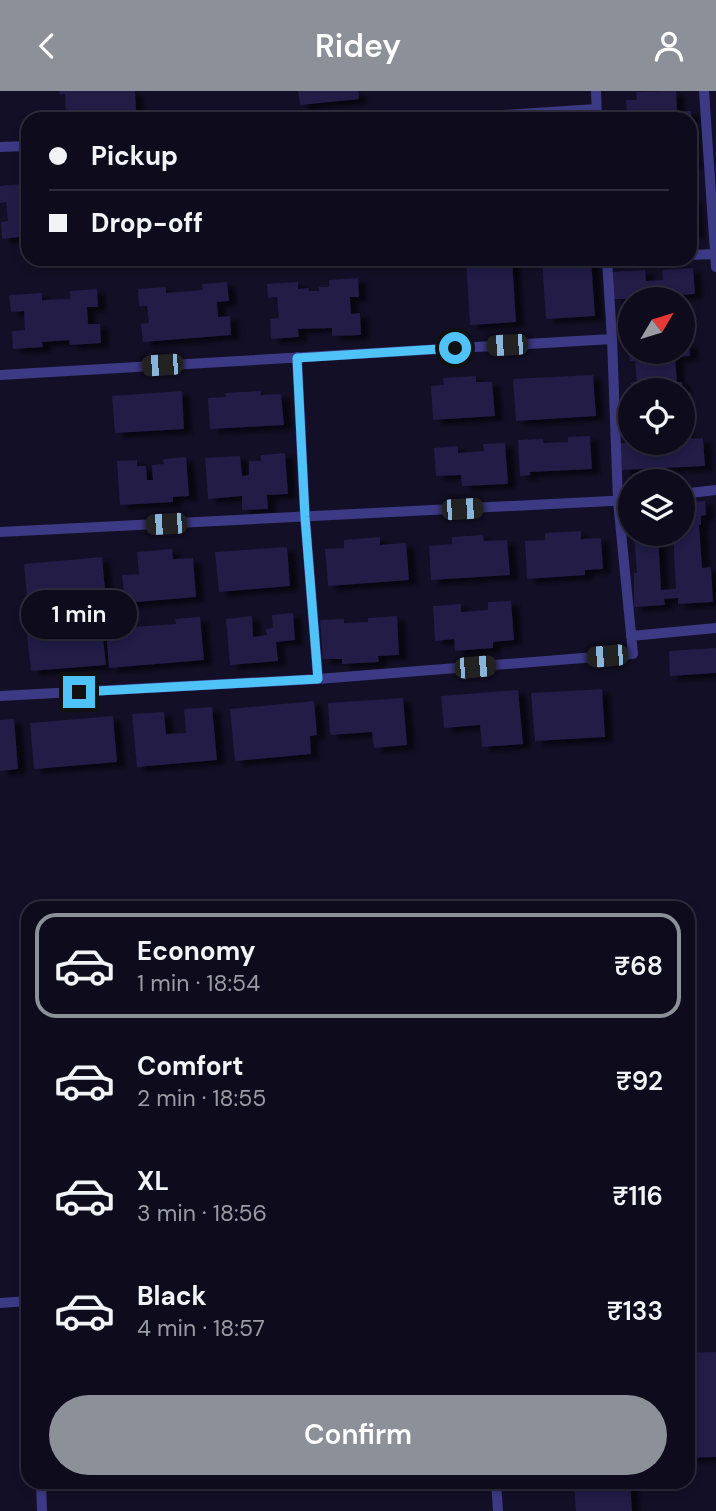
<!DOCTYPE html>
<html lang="en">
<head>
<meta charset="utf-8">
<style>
  :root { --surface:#0e0b1c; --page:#1c1929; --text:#f1f3f6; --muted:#9b9ba3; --line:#2e2b3b; --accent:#8c9099 }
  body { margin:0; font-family:"DM Sans",sans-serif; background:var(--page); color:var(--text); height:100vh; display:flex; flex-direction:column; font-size:26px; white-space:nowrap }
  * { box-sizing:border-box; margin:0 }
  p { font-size:23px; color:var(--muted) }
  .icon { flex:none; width:38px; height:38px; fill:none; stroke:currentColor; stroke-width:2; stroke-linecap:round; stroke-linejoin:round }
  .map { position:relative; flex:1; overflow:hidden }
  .drawer { position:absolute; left:21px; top:810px; width:674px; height:588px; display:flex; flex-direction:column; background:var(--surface); border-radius:21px; box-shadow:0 4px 10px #0003,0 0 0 2px var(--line) }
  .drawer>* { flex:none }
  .hud { position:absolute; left:21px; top:21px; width:676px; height:154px; border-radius:21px; box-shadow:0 4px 10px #0003,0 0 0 2px var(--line); display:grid; align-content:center; height:154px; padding:0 28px; background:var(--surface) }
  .needle { width:46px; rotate:52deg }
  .tools { position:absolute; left:618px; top:196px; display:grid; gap:14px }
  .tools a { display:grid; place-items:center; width:77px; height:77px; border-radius:50%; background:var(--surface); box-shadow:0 4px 10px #0003,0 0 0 2px var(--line); font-size:35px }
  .end { position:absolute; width:32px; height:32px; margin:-16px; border:9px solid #4fc3f7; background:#111; box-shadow:0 0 0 4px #111 }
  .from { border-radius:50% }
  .bubble { position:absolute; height:49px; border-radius:24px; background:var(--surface); box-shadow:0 4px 10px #0003,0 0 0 2px var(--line); font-size:23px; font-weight:600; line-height:49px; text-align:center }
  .car { position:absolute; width:21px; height:42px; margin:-21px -10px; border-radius:9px; box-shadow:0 0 5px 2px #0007; background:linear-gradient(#222 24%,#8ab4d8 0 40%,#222 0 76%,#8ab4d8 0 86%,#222 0) }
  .hud b { display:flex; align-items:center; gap:24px; height:66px; font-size:26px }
  .hud b+b { border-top:2px solid var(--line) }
  .hud i { width:18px; height:18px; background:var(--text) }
  ul { padding:12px 0 0; list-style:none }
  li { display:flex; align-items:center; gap:21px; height:105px; margin:0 14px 10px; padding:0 14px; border:4px solid transparent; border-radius:21px }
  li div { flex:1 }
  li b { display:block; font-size:26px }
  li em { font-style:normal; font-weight:600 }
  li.selected { border-color:var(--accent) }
  li>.icon { width:63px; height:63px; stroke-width:1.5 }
  .cta { display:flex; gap:14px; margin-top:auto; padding:14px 28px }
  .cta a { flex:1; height:80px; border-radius:42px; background:var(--accent); color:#fff; font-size:28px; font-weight:600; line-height:80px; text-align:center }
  header { display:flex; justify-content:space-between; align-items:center; height:91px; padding:0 28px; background:var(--accent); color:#fff; font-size:32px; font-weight:600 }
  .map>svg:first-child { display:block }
  .building { fill:#241b47; filter:url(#shadow) }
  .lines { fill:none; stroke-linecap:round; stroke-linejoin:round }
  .lane { stroke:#3d3a85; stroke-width:10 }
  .route { stroke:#4fc3f7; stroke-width:9 }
</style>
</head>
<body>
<header><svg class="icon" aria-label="back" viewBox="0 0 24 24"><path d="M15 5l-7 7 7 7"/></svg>Ridey<svg class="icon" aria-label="person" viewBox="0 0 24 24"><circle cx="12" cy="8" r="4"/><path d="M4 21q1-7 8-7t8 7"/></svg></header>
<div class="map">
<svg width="716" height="1420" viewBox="0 0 716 1420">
  <defs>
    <filter id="shadow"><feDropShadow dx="8" dy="4.5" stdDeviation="2" flood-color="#0009"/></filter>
  </defs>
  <rect width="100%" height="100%" fill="#130f26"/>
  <!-- building -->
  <path class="building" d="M59,0h76l1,19 -70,4 -1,-20 -5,1z
    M298,0h60l1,8 -59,6z
    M676,0l1,20h14v8h-76l-1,-5 13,-1 -1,-13h11l-1,-8z
    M690,31h2l2,42h-4z
    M23,93v7l5,-1v46l-26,3 -1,-17 7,-1 -2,-19 -6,1v-17z
    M693,106l3,37h-6v-36z
    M466,168h46l4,63 -46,3z
    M542,168h49l4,57 -49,3z
    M693,177l2,26 -17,1v4h-64l-2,-27 33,-2 1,11 17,-1 -1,-10z
    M358,187l1,19h-9l1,17 9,-1 1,22 -29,1v-8l-34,1 1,8 -28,2 -1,-20 9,-1 -2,-21 -9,1 -1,-14 31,-2v7l11,-1v3h10v-4h10v-7z
    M227,191l2,19 -12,1 1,15 12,-1 1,19 -88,7 -2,-18 8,-1 -2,-17h-8l-1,-17 28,-2v6l37,-3 -1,-6z
    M97,198l1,18h-11l1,17h12l1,19 -31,2 -1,-5 -27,2 1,5 -30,2 -1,-18 13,-1 -1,-19 -13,1 -2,-17 33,-2v7l28,-1v-8z
    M689,252l1,13 -15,1 2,25h5l1,8h-51l-1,-7 6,-1 -2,-21h-5l-1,-9h53v-8z
    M593,284l3,41 -80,5 -3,-42z
    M476,285v6h16l3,34 -62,4 -2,-34 13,-1 -1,-7z
    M182,300l2,38 -69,4 -3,-37z
    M261,300v4l20,-1 3,31 -74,4 -2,-31 18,-1 -1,-4z
    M682,327h3l1,21 17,-1 2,28 -83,4 -2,-27h62z
    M590,345l2,33 -62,3v3l-10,1 -2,-36 25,-1v4l25,-1v-5z
    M505,352l3,41 -46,2 -1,-11 -25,1 -2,-28 24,-2v7l26,-2 -1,-7z
    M285,362l3,41 -21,1 1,14 -26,1v-14l-34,3 -3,-41 35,-2 2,20 7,-1v-14h12v-6z
    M186,366l3,39 -16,1v5l-53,3 -3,-44 20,-1v6h9l1,14h6l-1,-15 12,-1 -1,-5z
    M705,410l1,14 -5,1v9h-2l3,43 9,-1 2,35 -35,2v-6l-14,1 1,6 -31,2v-34h3l-3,-39h24l3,56 15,-1 -3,-55h9v-31z
    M581,440v8l20,-1 2,31 -18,1v5l-58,4 -2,-38 20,-1v-7z
    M483,444l1,6 23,-1 3,35 -79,5 -2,-34 23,-2v-7z
    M380,446v8l26,-2 3,37 -81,6 -3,-37 19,-1v-8z
    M287,456l3,39 -71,6 -4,-40z
    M172,458l1,10 20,-1 3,39 -71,6 -3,-28 17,-1 -2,-22z
    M102,466l4,44 -78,7 -4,-44z
    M511,510l3,39 -21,2v6l-38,3 -1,-12 -19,2 -2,-35 28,-2v8l27,-2v-8z
    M293,522l2,27 -19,2 2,19 -48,4 -4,-46 26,-3 1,21 14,-2 -1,-6 7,-1 -1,-13z
    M397,525l2,39 -21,1 1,6 -37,2v-5h-19l-3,-39 24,-1v4l24,-1v-4z
    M200,526l4,43 -95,8 -3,-39 70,-5 -1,-5z
    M102,538l4,36 -75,6 -4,-36z
    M716,557v25l-46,3 -1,-25z
    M602,598l3,48 -70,4 -4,-48z
    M518,599l5,54 -41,3 -2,-22 -36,3 -3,-32z
    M403,607l4,47 -33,3 -2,-16 -42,3 -2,-32z
    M314,610l3,34 -7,1 1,18 -76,7 -5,-52z
    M212,616l5,53 -80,7 -5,-53 32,-2 2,22 20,-1 -2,-24z
    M113,625l4,46 -83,7 -4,-46z
    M14,628l4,50 -18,2v-51z
    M716,1261v105l-28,1v-105z
    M574,1391h56l2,29h-56z"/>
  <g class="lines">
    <!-- lane -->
    <path class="lane" d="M596,0l1,28
      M704,0l12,176
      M440,28l156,-10
      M0,56l28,-1
      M690,164l25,-1
      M297,266l8,160 13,162
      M0,284l612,-36
      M682,403l34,-4
      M0,441l630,-32
      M631,545l85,-8
      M0,605l318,-17 315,-25 -15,-153 -6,-162 -5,-80
      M0,1212l28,-2
      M41,1391l1,29
      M496,1391l2,29"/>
  </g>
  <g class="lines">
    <!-- route -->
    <path class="route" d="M79,601l239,-13 -13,-162 -8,-159 158,-10"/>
  </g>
</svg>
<div class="tools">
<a><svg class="needle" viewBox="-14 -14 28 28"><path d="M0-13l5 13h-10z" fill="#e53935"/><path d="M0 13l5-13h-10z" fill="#9b9ba3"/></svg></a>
<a><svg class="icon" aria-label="locate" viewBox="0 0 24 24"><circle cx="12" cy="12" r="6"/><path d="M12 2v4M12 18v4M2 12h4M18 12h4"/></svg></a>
<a><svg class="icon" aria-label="layers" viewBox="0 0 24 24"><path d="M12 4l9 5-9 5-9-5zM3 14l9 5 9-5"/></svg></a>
</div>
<i class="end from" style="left:455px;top:257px"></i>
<i class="end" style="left:79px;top:601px"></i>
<div class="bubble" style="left:21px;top:499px;width:116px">1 min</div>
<i class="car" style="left:507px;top:254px;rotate:267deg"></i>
<i class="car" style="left:162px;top:274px;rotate:266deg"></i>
<i class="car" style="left:462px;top:418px;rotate:87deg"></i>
<i class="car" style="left:166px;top:433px;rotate:267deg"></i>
<i class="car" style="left:607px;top:565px;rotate:265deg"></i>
<i class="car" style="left:475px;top:576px;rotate:85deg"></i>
<div class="hud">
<b><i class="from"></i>Pickup</b>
<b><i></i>Drop-off</b>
</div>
<section class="drawer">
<ul>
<li class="selected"><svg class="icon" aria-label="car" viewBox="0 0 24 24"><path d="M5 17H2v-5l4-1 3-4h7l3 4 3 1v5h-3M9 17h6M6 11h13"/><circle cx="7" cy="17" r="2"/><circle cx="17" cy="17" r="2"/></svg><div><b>Economy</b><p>1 min · 18:54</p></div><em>₹68</em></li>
<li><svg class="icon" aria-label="car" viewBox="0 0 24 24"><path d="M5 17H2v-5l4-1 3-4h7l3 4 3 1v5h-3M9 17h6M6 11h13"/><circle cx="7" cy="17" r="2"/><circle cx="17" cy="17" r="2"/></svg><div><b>Comfort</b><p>2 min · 18:55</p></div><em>₹92</em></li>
<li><svg class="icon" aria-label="car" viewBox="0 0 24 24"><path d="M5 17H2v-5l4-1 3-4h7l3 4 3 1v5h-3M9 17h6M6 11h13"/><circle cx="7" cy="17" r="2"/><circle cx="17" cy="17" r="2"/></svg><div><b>XL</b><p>3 min · 18:56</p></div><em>₹116</em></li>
<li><svg class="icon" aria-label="car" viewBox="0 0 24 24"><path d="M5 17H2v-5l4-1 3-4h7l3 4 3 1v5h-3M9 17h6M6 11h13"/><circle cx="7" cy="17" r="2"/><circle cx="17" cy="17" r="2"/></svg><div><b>Black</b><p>4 min · 18:57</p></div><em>₹133</em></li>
</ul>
<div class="cta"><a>Confirm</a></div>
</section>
</div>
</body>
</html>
